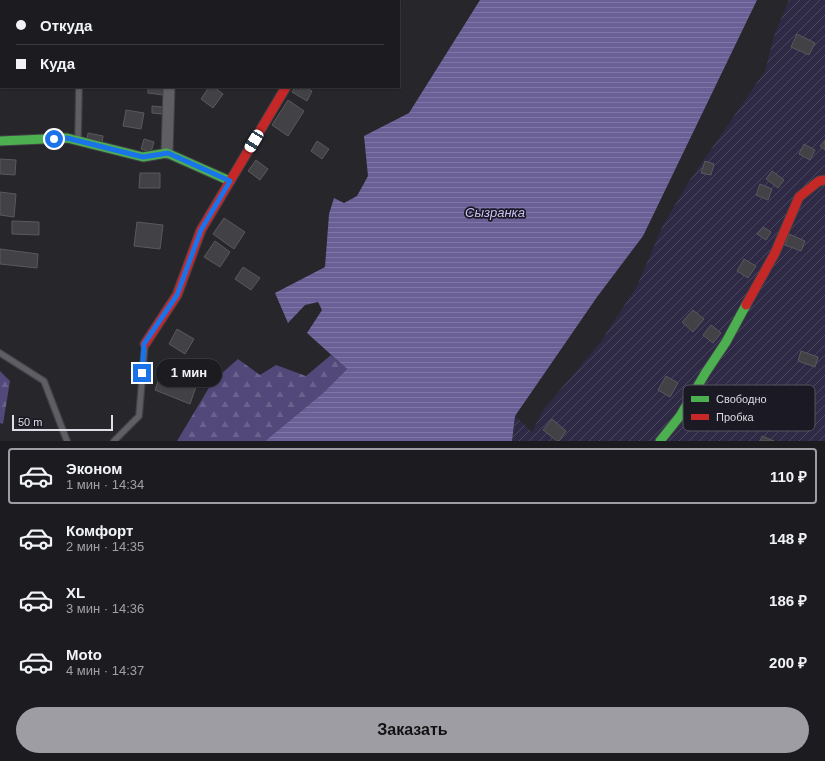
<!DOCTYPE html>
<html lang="ru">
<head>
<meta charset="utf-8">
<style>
  :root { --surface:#1c1c20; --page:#252529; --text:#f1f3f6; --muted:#a0a1a5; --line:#3a3a3e; --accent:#9e9da4 }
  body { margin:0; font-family:Helvetica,sans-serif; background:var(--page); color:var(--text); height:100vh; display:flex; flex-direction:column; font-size:15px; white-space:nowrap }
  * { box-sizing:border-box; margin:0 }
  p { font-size:13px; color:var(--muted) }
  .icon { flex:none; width:22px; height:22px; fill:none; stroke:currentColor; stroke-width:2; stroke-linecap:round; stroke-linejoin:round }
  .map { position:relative; height:441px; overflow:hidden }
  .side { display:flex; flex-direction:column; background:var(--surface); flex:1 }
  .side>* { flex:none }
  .guide { position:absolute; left:0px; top:0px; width:400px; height:88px; box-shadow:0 1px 3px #0004,0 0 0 1px var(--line); display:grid; align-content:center; height:88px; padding:0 16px; background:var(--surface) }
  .scale { position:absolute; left:12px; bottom:10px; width:101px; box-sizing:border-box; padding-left:4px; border:2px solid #dedde5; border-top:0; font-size:11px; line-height:14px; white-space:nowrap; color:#dedde5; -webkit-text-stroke:3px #1b1924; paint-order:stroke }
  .end { position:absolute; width:18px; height:18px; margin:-9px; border:5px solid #1a73e8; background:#fff; box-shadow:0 0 0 2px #fff }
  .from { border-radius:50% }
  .bubble { position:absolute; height:28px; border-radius:14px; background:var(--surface); box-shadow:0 1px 3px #0004,0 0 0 1px var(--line); font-size:13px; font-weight:700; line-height:28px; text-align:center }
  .car { position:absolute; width:12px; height:24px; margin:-12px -6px; border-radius:5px; box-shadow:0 0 3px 1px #0007; background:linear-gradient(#fff 24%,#345 0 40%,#fff 0 76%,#345 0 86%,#fff 0) }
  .guide b { display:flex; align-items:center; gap:14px; height:38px; font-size:15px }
  .guide b+b { border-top:1px solid var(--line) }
  .guide i { width:10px; height:10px; background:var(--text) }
  ul { padding:7px 0 0; list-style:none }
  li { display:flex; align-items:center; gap:12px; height:56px; margin:0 8px 6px; padding:0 8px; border:2px solid transparent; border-radius:4px }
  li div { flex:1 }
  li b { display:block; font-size:15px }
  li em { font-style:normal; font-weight:700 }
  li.selected { border-color:var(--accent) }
  li>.icon { width:36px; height:36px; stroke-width:1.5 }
  .button { display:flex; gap:8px; margin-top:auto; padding:8px 16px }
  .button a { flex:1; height:46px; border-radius:24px; background:var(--accent); color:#111; font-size:16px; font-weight:700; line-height:46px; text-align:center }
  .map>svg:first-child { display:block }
  .forest { fill:url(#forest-firs) }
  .garden { fill:url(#garden-furrows) }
  .water { fill:url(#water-rules) }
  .building { fill:#424146; stroke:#5a595e }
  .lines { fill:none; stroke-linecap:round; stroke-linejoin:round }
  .lane-casing { stroke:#414046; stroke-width:8 }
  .street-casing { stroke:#414046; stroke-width:13 }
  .fast-casing { stroke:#414046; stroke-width:11 }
  .jam-casing { stroke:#414046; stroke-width:11 }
  .lane { stroke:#5f5e63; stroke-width:5.5 }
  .street { stroke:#5f5e63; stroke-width:11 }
  .fast { stroke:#4caf50; stroke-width:9 }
  .jam { stroke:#c62828; stroke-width:9 }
  .route { stroke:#1a73e8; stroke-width:5 }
  .labels { text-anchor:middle; stroke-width:3.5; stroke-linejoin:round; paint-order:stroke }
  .water-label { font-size:13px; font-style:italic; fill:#cac2f5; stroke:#1b1924 }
  .key { fill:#1b1924; stroke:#56545e; stroke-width:1 }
  .key-label { font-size:11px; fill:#dedde5 }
</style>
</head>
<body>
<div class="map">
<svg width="825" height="441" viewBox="0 0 825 441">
  <defs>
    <pattern id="forest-firs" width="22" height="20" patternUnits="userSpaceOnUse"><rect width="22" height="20" fill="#52487a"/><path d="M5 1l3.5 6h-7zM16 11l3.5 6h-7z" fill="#6a628d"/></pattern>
    <pattern id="garden-furrows" width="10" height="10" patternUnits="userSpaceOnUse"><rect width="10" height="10" fill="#2e2945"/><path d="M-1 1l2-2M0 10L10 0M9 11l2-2" fill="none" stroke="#4c4860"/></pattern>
    <pattern id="water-rules" width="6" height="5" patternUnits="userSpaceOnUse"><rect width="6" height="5" fill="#6b6096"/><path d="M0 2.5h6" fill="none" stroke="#8076a5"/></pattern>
  </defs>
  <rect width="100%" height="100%" fill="#26262b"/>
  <!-- forest -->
  <path class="forest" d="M331,355l16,14 -24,24 -58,48h-88l36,-60 25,-22 22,16 16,-10 30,11z
    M0,371l10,10 -7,43 -3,-1z"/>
  <!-- garden -->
  <path class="garden" d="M789,0h36v441h-313l3,-25 17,16 12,-23 56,-66 37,-57 26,-61 27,-45 75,-109 10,-38z"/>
  <!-- water -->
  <path class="water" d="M480,0h277l-114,236 -46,61 -82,119 -3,25h-247l58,-48 24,-24 -40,-36 15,-23 -4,-8 -13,3 -17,18 -13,-30 50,-26 4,-53 5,-16 10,5 13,-7 11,-20 -4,-40 45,-23z"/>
  <!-- building -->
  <path class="building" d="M797,34l18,9 -6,12 -18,-8z
    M148,87h16l-1,8 -15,-2z
    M209,87h5l9,7 -10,14 -12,-9z
    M295,87h9l8,4 -5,10 -15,-9z
    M288,100l16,11 -16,25 -16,-11z
    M152,106l11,1 -1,7 -10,-1z
    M126,110l18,3 -3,16 -18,-3z
    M88,133l15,3 -1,7 -15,-2z
    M144,139l10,3 -3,10 -10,-3z
    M825,140v10l-5,-4z
    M317,141l12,8 -7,10 -11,-8z
    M804,144l11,6 -5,10 -11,-6z
    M0,159l16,1 -1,15 -15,-1z
    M256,160l12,9 -8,11 -12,-9z
    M705,161l9,3 -3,11 -10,-2z
    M772,171l12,9 -6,8 -12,-9z
    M140,173h20v15h-21z
    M760,184l12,5 -4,11 -12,-5z
    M0,192l16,2 -2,23 -14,-2z
    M224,218l21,14 -11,17 -21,-15z
    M12,221l27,1v13l-27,-1z
    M137,222l26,3 -3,24 -26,-3z
    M763,227l8,5 -5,8 -9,-6z
    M789,234l16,7 -4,10 -16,-6z
    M215,241l15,11 -10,15 -16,-10z
    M0,249l38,5 -1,14 -37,-4z
    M744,259l12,7 -8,12 -11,-7z
    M243,267l17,11 -9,12 -16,-11z
    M693,310l11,9 -11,13 -11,-10z
    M711,325l10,8 -8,10 -10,-8z
    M177,329l17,10 -9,15 -16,-10z
    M801,351l17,6 -3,10 -17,-6z
    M162,371l35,13 -7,20 -35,-14z
    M666,376l12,7 -8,14 -12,-7z
    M552,419l14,12 -7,10h-2l-14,-11z
    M762,436l12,5h-14z"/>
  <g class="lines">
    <!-- lane casing -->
    <g class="lane-casing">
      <path id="lane" d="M82,1v-1
        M78,139l1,-52
        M0,353l44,28 23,60
        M114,441l25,-25 6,-72"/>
    </g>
    <!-- street casing -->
    <g class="street-casing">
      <path id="street" d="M170,1l1,-1
        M338,1v-1
        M167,153l2,-66"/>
    </g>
    <!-- fast casing -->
    <g class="fast-casing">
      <path id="fast" d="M0,141l67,-3 76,19 24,-4 63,28
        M660,441l20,-25 26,-44 20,-30 20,-37"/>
    </g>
    <!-- jam casing -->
    <g class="jam-casing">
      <path id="jam" d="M746,305l29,-52 24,-56 20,-16 6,-1
        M145,344l32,-49 24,-65 85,-143"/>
    </g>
    <!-- lane -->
    <use href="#lane" class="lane"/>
    <!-- street -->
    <use href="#street" class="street"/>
    <!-- fast -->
    <use href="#fast" class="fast"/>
    <!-- jam -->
    <use href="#jam" class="jam"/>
  </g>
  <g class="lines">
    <!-- route -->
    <path class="route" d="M54,139l13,-1 76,19 25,-4 62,28 -29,49 -24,65 -33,49 -2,29"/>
  </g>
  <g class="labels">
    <!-- water labels -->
    <g class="water-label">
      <text x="495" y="217">Сызранка</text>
    </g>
  </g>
  <!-- legend -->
  <rect x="683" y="385" width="132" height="46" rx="6" class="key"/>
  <rect x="691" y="396" width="18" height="6" fill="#4caf50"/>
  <rect x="691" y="414" width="18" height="6" fill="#c62828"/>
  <g class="key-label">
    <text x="716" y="403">Свободно</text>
    <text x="716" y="421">Пробка</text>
  </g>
</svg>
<div class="scale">50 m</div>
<i class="end from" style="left:54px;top:139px"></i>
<i class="end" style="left:142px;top:373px"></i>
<div class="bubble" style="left:156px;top:359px;width:66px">1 мин</div>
<i class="car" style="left:254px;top:141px;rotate:211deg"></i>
<div class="guide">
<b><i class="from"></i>Откуда</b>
<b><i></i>Куда</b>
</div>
</div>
<section class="side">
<ul>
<li class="selected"><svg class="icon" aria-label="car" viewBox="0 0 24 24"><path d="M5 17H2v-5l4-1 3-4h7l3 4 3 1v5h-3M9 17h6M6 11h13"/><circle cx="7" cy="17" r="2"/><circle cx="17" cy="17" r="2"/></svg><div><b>Эконом</b><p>1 мин · 14:34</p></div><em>110 ₽</em></li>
<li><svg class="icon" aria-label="car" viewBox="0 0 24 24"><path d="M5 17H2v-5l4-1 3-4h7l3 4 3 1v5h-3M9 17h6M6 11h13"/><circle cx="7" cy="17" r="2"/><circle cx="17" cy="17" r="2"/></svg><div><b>Комфорт</b><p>2 мин · 14:35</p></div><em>148 ₽</em></li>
<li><svg class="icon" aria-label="car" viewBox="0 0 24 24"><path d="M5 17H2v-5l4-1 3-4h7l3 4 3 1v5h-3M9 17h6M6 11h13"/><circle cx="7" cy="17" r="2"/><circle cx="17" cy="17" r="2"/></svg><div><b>XL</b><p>3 мин · 14:36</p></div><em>186 ₽</em></li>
<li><svg class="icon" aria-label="car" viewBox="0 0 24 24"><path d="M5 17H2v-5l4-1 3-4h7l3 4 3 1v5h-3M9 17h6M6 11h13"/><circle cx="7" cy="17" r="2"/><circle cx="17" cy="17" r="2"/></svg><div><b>Moto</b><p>4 мин · 14:37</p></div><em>200 ₽</em></li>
</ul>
<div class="button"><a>Заказать</a></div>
</section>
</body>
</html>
